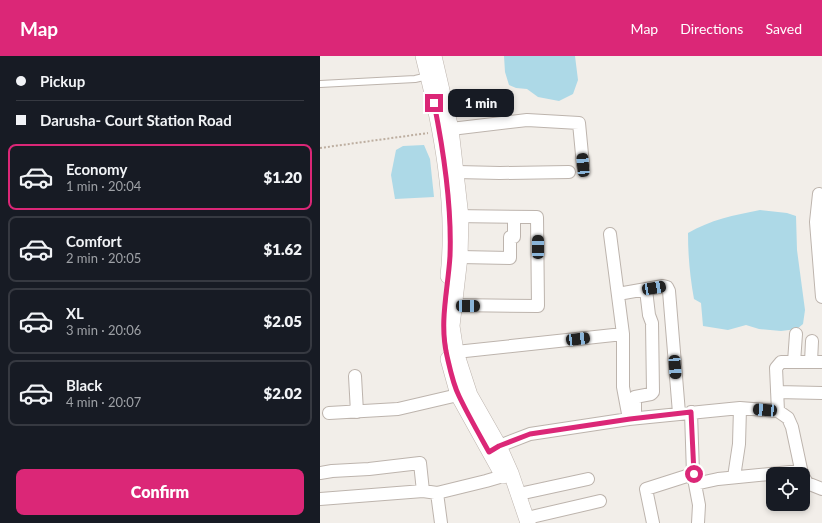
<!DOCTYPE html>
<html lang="en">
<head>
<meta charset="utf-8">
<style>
  :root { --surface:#171b24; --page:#242831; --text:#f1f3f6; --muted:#9ea1a6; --line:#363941; --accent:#db2777 }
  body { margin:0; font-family:Lato,sans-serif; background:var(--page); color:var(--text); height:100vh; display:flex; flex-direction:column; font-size:15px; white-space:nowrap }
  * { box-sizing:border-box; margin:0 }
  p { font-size:13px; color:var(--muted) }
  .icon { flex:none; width:22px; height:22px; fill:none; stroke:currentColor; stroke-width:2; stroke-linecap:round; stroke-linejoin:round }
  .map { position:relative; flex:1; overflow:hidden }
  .details { display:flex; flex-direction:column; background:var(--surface); width:320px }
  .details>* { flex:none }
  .top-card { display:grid; align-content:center; height:88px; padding:0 16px; background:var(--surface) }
  .tools { position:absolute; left:446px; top:411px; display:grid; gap:8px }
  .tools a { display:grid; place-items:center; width:44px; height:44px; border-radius:8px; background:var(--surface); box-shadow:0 2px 6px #0003; font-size:20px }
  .end { position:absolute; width:18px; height:18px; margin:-9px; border:5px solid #db2777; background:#fff; box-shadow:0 0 0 2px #fff }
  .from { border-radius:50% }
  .bubble { position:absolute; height:28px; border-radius:8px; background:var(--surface); box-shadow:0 2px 6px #0003; font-size:13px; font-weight:800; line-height:28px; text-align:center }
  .car { position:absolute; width:12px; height:24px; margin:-12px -6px; border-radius:5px; box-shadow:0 0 3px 1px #0007; background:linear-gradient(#222 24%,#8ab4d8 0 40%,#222 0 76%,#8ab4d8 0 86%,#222 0) }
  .top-card b { display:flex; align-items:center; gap:14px; height:38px; font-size:15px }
  .top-card b+b { border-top:1px solid var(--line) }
  .top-card i { width:10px; height:10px; background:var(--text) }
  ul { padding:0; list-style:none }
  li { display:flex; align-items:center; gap:12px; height:66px; margin:0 8px 6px; padding:0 8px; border:2px solid var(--line); border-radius:8px }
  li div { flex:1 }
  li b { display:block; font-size:15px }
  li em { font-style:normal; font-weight:800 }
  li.active { border-color:var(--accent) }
  li>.icon { width:36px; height:36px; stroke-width:1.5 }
  .cta { display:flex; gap:8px; margin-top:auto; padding:8px 16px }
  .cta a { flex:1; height:46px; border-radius:8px; background:var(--accent); color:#fff; font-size:16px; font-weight:800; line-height:46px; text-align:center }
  header { display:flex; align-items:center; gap:24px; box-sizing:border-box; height:56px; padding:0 20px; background:var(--accent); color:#fff }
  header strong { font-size:19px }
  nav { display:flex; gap:22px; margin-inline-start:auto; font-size:14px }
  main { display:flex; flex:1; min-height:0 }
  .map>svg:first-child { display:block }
  .water { fill:#add9e7 }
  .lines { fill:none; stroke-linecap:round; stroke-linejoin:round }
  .service-casing { stroke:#bdb4ad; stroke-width:8 }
  .minor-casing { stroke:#bdb4ad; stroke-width:14 }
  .tertiary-casing { stroke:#bdb4ad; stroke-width:16 }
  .path { stroke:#bdaea0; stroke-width:2; stroke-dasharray:2 2; stroke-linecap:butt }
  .service { stroke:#fff; stroke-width:6 }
  .minor { stroke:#fff; stroke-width:12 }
  .tertiary { stroke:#fff; stroke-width:15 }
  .route { stroke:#db2777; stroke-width:5 }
</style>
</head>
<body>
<header>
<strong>Map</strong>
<nav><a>Map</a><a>Directions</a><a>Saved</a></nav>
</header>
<main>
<section class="details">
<div class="top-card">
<b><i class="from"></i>Pickup</b>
<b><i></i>Darusha- Court Station Road</b>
</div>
<ul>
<li class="active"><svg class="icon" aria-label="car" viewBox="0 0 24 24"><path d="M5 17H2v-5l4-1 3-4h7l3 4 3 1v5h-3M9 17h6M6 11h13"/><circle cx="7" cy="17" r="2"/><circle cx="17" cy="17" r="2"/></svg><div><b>Economy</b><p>1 min · 20:04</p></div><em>$1.20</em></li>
<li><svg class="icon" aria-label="car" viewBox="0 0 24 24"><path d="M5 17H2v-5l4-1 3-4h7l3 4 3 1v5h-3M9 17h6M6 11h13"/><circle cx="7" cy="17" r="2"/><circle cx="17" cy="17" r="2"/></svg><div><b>Comfort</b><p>2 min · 20:05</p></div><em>$1.62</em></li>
<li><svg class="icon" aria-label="car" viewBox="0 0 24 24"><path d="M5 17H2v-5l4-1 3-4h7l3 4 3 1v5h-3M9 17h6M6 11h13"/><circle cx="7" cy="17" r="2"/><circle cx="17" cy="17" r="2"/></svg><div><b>XL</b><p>3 min · 20:06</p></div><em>$2.05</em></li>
<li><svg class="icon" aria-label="car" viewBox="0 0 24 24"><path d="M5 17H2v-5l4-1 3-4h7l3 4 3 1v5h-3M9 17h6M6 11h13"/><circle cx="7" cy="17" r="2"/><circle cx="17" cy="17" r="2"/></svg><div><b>Black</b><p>4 min · 20:07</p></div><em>$2.02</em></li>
</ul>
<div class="cta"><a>Confirm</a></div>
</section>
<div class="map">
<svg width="502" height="467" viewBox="0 0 502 467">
  <rect width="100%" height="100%" fill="#f2eee9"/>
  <!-- water -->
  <path class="water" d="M184,0h71l3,24 -5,14 -14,7 -21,-4 -11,-8 -11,-1 -7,-3 -4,-13z
    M104,89l6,14 4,38 -39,2 -4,-24 5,-25 7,-4z
    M440,154l27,3 9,3 1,34 8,60 -2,14 -6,5 -16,2 -22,-2 -13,-4 -18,5 -25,-4 -2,-23 -7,-4c-4,-22 -6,-43 -6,-66 22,-13 46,-18 72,-23z"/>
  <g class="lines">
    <!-- service casing -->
    <g class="service-casing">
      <path id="service" d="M0,28l95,-5 13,-3"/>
    </g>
    <!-- minor casing -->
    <g class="minor-casing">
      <path id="minor" d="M131,73l76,-9 52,3 4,42
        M137,116l43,1 69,-1
        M499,138l-3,28 6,75
        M133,160l84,1 1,89 -84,-1
        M290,178l13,100
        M140,201l50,1v-21h4v-19
        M298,238l45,-8 4,1 2,4 10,122
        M136,296l167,-18v53l6,32
        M474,306l2,-28
        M491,306l1,-21
        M35,320l2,36
        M457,336l45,1
        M458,355l-2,-43 5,-6h40
        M371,356l2,62
        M9,357l69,-4 60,-14
        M315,359v-18l16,-3 2,-2 -1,-69 -3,-8 -3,-25
        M172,395l7,-5 31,-12 99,-15 111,-11 38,3 10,7 4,9 10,47
        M0,417l12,-2 37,-2 51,-6 3,28
        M483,420l4,7 15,6
        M414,421l5,-33 1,-36
        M375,428l4,21 -1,18
        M117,437l4,30
        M199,438l69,-15
        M0,443l103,-8 14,2 49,-12 24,-7
        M207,462l73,-17
        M333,467l-7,-34 47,-15 2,10 23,-5 82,-8"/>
    </g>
    <!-- tertiary casing -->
    <g class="tertiary-casing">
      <path id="tertiary" d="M103,0c18,71 33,147 25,220
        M114,0l17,73 10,88 -1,40 -8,69 4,26 14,43 29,51 12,27 17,50
        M128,303l10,36 45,81"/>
    </g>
    <!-- path -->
    <path class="path" d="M0,92l108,-15"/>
    <!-- service -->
    <use href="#service" class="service"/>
    <!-- minor -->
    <use href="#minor" class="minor"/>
    <!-- tertiary -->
    <use href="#tertiary" class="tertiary"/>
  </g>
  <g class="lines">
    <!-- route -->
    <path class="route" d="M114,47c10,50 18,102 16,153 -2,34 -11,66 -3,100 3,13 6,28 12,40 9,19 20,38 30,56l10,-6 31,-12 100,-15 61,-7 3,62"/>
  </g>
</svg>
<div class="tools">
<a><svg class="icon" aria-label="locate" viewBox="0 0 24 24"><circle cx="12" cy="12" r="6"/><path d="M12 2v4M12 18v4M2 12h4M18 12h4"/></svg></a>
</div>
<i class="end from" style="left:374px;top:418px"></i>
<i class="end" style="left:114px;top:47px"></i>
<div class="bubble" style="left:128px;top:33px;width:66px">1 min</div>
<i class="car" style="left:263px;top:109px;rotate:355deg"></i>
<i class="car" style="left:218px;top:191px;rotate:0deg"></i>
<i class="car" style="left:334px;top:232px;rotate:80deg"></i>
<i class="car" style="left:148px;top:250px;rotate:91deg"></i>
<i class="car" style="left:258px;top:283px;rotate:83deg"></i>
<i class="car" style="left:355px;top:311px;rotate:176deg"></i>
<i class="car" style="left:445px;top:354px;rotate:274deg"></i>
</div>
</main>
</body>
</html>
